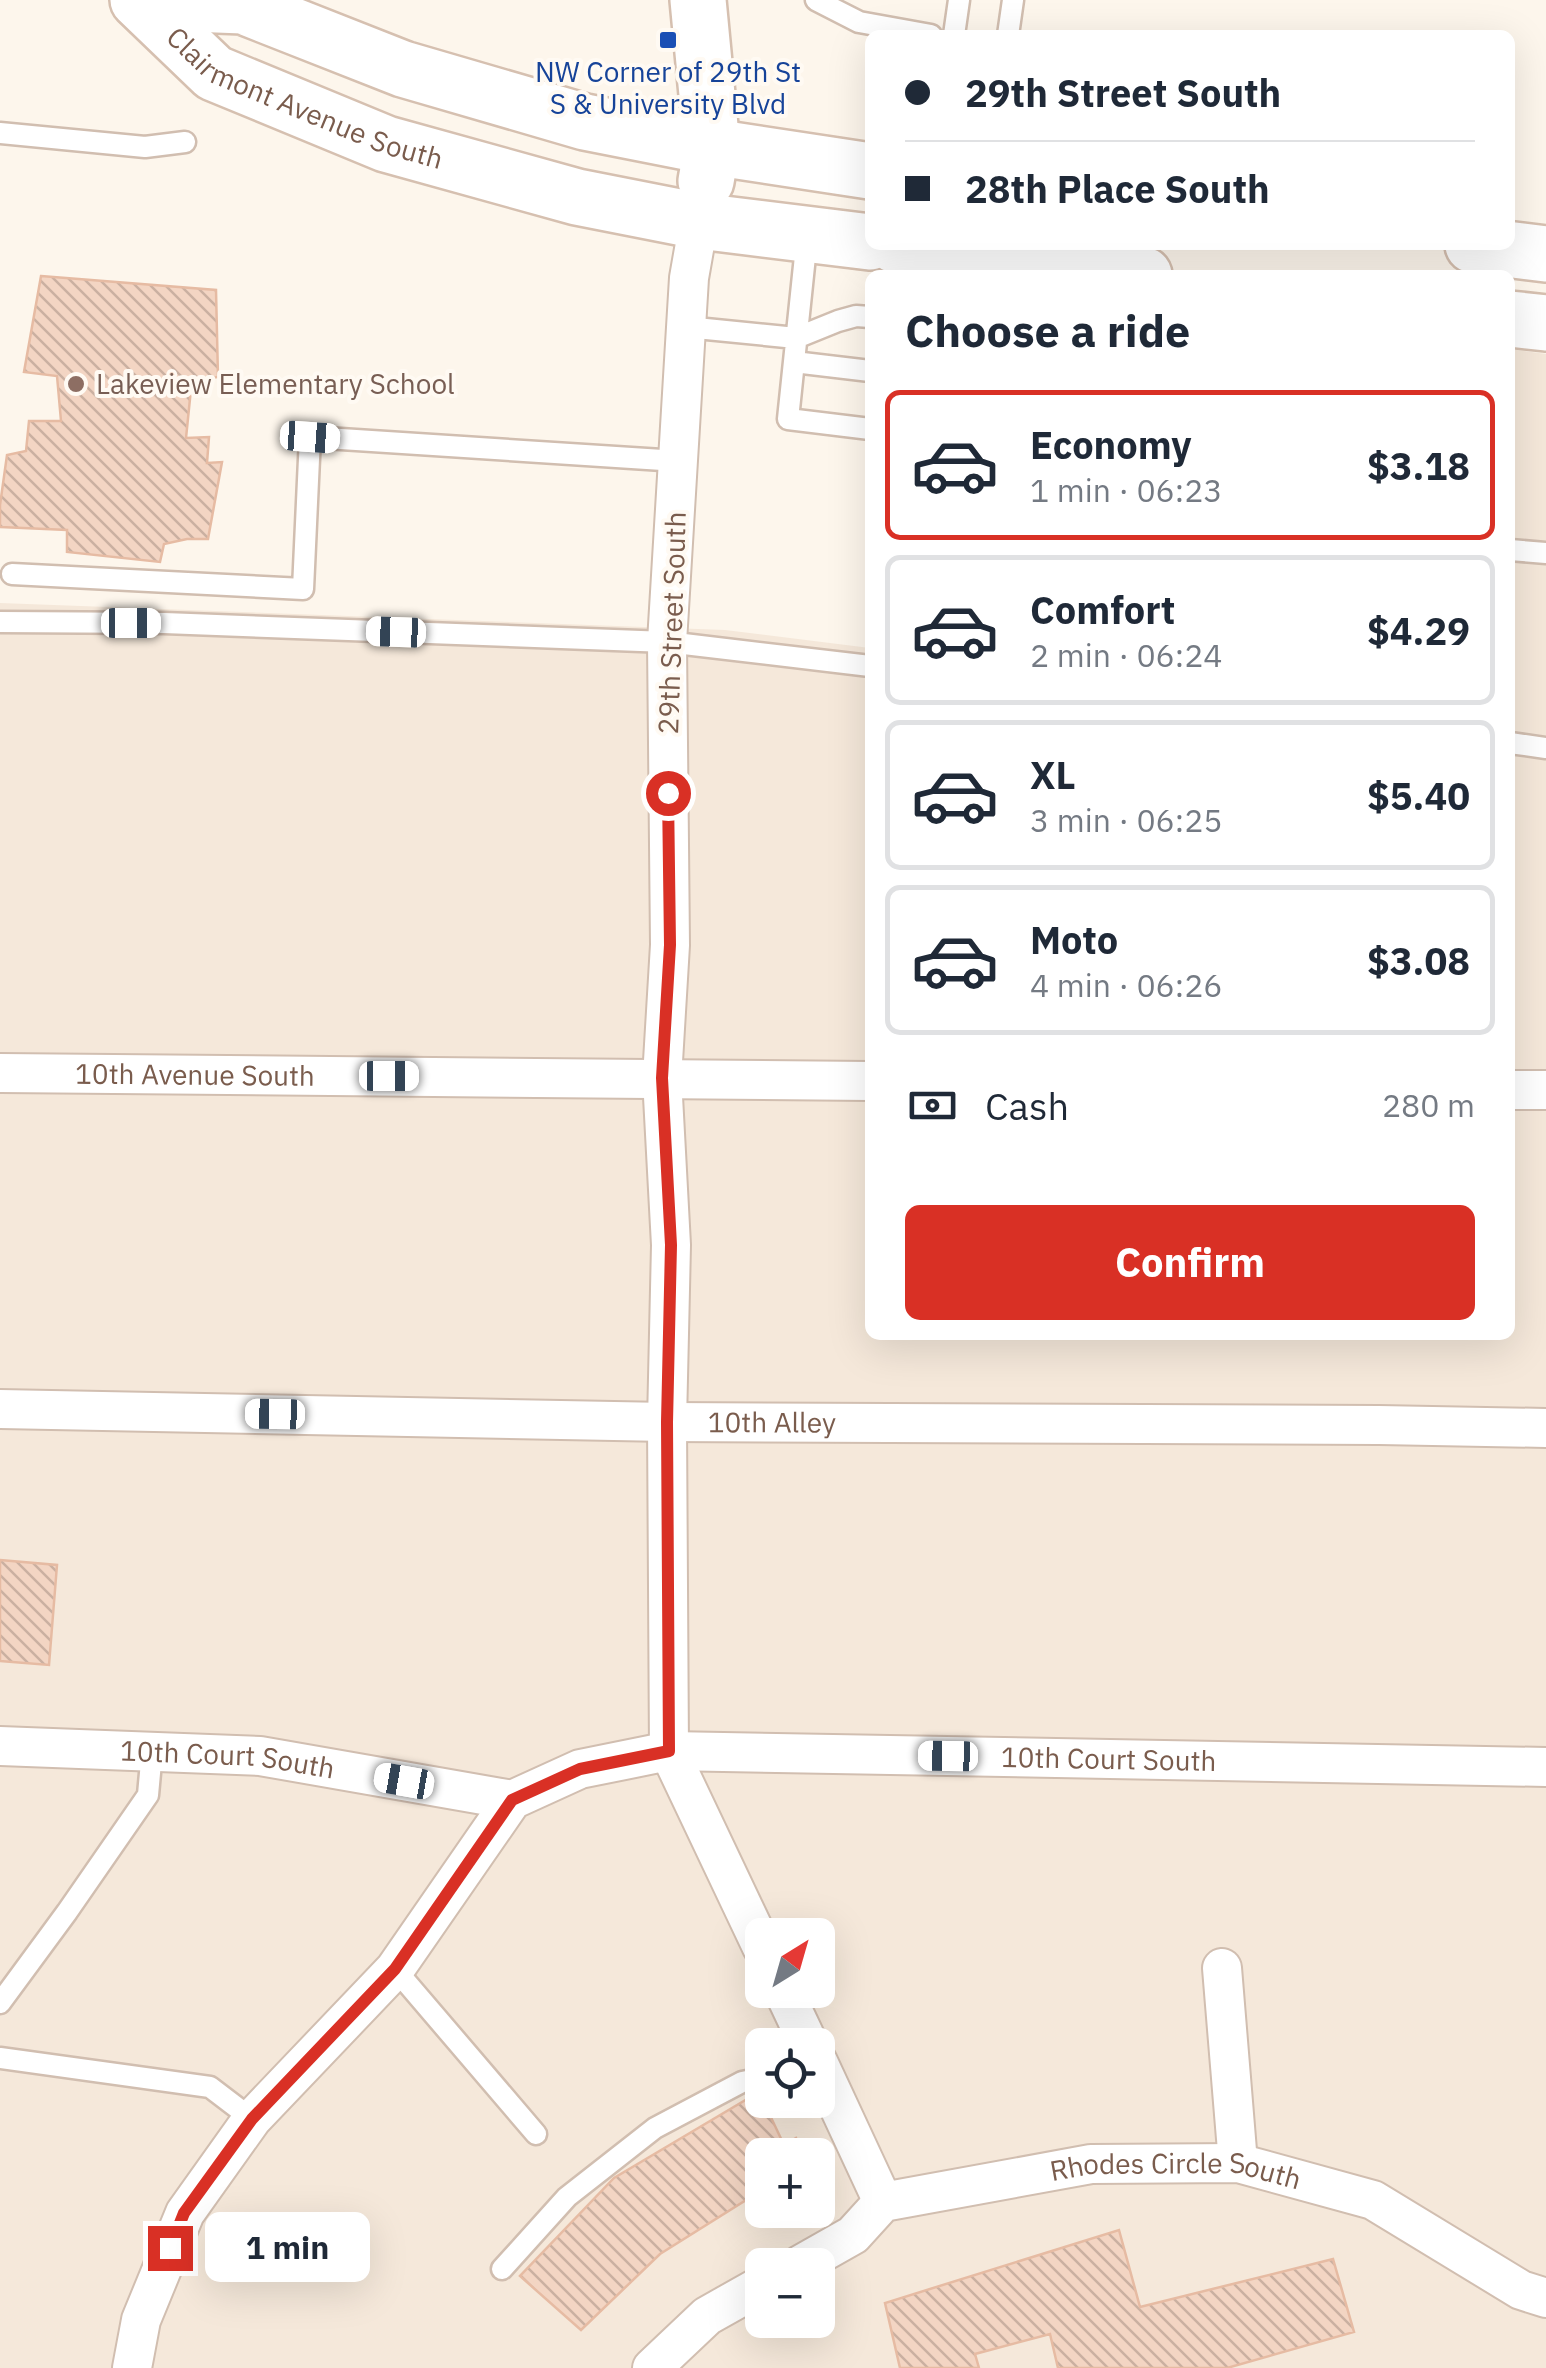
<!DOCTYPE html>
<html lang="en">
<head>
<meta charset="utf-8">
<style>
  :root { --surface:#fff; --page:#f6f6f7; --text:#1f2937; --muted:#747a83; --line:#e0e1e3; --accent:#d93025 }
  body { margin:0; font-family:"IBM Plex Sans",sans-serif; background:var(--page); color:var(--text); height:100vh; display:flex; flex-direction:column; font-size:38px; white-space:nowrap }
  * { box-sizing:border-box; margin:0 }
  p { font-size:32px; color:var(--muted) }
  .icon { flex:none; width:55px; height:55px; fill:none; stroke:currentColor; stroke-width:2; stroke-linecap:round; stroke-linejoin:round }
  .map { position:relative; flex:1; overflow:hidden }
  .details { position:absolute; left:865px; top:270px; width:650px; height:1070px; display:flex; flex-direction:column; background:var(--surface); border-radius:15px; box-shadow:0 10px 40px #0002 }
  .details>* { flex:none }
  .hud { position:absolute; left:865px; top:30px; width:650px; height:220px; border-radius:15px; box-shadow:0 10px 40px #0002; display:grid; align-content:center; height:220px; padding:0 40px; background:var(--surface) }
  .needle { width:65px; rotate:37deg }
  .fabs { position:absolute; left:745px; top:1918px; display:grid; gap:20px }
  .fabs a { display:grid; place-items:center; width:90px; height:90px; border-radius:15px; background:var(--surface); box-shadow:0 10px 40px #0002; font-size:50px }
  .end { position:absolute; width:45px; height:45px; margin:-22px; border:12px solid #d93025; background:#fff; box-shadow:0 0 0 5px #fff }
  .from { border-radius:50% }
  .bubble { position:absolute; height:70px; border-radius:15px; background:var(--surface); box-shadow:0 10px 40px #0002; font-size:32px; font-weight:700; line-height:70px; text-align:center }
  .car { position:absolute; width:30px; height:60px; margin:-30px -15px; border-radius:12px; box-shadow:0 0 8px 2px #0007; background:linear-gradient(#fff 24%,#345 0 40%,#fff 0 76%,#345 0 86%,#fff 0) }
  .hud b { display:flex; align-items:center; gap:35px; height:95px; font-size:38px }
  .hud b+b { border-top:2px solid var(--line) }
  .hud i { width:25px; height:25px; background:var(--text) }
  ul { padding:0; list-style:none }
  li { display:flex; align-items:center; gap:30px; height:150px; margin:0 20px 15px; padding:0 20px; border:5px solid var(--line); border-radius:15px }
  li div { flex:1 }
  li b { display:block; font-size:38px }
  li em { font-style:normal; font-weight:700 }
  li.on { border-color:var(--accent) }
  li>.icon { width:90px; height:90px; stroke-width:1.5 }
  h2 { padding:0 40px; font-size:45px; line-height:120px }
  .pay { display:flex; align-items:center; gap:25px; height:110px; padding:0 40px; font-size:38px }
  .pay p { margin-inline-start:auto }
  .action { display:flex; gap:20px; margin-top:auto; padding:20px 40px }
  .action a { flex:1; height:115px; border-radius:15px; background:var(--accent); color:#fff; font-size:40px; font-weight:700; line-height:115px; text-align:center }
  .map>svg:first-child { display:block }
  .residential { fill:#f5e8da; fill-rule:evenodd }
  .building { fill:url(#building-back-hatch); stroke:#e6bba3; stroke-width:2.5 }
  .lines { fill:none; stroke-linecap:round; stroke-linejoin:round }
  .lane-casing { stroke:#d1beb0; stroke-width:25 }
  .street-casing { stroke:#d1beb0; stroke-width:42 }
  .secondary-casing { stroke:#d6c0b0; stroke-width:60 }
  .lane { stroke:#fff; stroke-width:20 }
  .street { stroke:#fff; stroke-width:38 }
  .secondary { stroke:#fff; stroke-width:55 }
  .route { stroke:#d93025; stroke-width:12 }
  .transit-dot { fill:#1a4fb4; stroke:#fffaf3; stroke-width:4 }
  .education-dot { fill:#8d6e63; stroke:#fffaf3; stroke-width:4 }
  .labels { text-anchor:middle; stroke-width:8; stroke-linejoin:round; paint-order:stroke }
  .transit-label { font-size:28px; fill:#164399; stroke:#fffaf3 }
  .street-label { font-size:28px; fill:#7a5c4d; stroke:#fffaf3 }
  .education-label { font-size:28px; fill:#785e54; stroke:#fffaf3; text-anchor:start }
</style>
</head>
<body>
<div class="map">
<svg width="1546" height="2368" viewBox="0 0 1546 2368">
  <defs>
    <pattern id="building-back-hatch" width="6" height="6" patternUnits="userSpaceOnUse" patternTransform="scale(2.5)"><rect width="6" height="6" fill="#f3d5c3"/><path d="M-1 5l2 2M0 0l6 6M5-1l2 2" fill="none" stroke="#cab0a1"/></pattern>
  </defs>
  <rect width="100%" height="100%" fill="#fdf6ec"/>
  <!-- residential -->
  <path class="residential" d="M1510,349l36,5v2014h-1546v-1765l725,27 145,18v687h640zM762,1935h56v55h-56zM762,2045h56v55h-56zM762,2155h56v55h-56zM762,2265h56v55h-56z"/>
  <!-- building -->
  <path class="building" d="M41,276l175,14 2,87 -26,2 -6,59 23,-1 -2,26 15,-1 -14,77h-21l-23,5 -4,18 -93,-10v-22l-67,-3v-22l7,-50 19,-4 3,-30h32l-4,-45 -33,-4z
    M0,1560l57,5 -8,100 -49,-4z
    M759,2092l25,53 12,-7 9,17h-43v35l-102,64 -79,76 -61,-54 94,-98z
    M1119,2230l21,77 193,-48 21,73 -127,36h-169l-8,-34 -75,20 4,14h-79l-15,-65z"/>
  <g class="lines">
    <!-- lane casing -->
    <g class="lane-casing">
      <path id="lane" d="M816,0l43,22 72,13
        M954,35l5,-35
        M1008,35l5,-35
        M0,133l145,14 40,-5
        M807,237l-19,182 82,10
        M686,327l110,11 42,-17 18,-5 14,1
        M794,362l76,9
        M1510,550l36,3
        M12,574l291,15 7,-152 368,24
        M0,622l164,1 503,19 203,24
        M1510,743l36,5
        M395,1969l141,165
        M0,2003l67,-91 81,-117 4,-44
        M0,2058l210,29 42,32
        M502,2269l65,-72 88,-69 87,-46 20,-4"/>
    </g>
    <!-- street casing -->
    <g class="street-casing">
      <g id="street">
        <path d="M699,221l-10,57 -22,364 3,303 -8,133 9,167 -4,177 2,329 93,196"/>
        <path id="s1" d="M0,1073l870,8"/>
        <path d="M1510,1090h36"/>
        <path id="s2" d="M0,1409l667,13 712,3 167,3"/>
        <path id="s3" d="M0,1746l260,10 252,44"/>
        <path d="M1222,1968l16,195"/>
        <path d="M783,1990l26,55"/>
        <path d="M818,2062l65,140"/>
        <path id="s4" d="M800,2265l53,-30 30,-33 208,-38 147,-1 135,37 148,90 25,8"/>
        <path id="s5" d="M132,2368l9,-48 44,-107 67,-94 143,-150 117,-169 68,-31 89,-18 877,16"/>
        <path d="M652,2368l55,-52 55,-31"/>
      </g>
    </g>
    <!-- secondary casing -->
    <g class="secondary-casing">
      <g id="secondary">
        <path id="s6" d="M138,0l76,73 172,71 191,53 122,24 171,21"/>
        <path d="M698,0l14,147 -6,34"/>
        <path d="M141,2l102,4 160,63 182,53 127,25 158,24"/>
        <path d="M895,245l249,30"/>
        <path d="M1473,245l73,9"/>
        <path d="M1510,319l36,4"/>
      </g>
    </g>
    <!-- lane -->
    <use href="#lane" class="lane"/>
    <!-- street -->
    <use href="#street" class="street"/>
    <!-- secondary -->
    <use href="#secondary" class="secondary"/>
  </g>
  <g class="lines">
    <!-- route -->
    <path class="route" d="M170,2248l14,-35 68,-94 143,-150 117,-169 68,-31 89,-18 -2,-329 4,-177 -9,-167 8,-133 -2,-152"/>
  </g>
  <!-- markers -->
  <rect class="transit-dot" x="658" y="30" width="20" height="20" rx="5"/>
  <circle class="education-dot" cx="76" cy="384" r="10"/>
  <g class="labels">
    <!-- transit labels -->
    <g class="transit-label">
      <text x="668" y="82">NW Corner of 29th St<tspan x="668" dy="32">S &amp; University Blvd</tspan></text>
    </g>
    <!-- street labels -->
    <g class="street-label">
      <text dy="10" stroke="none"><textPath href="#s6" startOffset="198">Clairmont Avenue South</textPath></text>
      <text transform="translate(672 623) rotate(-88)" y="10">29th Street South</text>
      <text dy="10" stroke="none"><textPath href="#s1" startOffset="195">10th Avenue South</textPath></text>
      <text dy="10" stroke="none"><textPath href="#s2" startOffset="772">10th Alley</textPath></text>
      <text dy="10" stroke="none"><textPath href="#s5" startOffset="1298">10th Court South</textPath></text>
      <text dy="10" stroke="none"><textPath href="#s3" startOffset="228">10th Court South</textPath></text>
      <text dy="10" stroke="none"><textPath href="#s4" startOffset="402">Rhodes Circle South</textPath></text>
    </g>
    <!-- education labels -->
    <g class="education-label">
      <text x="96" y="394">Lakeview Elementary School</text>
    </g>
  </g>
</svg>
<div class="fabs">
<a><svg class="needle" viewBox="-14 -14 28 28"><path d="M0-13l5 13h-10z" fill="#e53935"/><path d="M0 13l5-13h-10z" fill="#747a83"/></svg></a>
<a><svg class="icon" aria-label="locate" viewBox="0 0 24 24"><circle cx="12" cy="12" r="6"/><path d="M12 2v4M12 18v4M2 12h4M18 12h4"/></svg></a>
<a>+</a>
<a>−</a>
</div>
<i class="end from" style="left:668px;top:793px"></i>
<i class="end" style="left:170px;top:2248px"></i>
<div class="bubble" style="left:205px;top:2212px;width:165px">1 min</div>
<i class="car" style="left:310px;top:437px;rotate:94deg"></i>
<i class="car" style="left:131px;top:623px;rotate:90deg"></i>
<i class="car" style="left:396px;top:632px;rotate:272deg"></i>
<i class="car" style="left:389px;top:1076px;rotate:90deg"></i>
<i class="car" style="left:275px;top:1414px;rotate:271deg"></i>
<i class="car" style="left:948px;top:1756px;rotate:271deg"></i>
<i class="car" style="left:404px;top:1781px;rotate:280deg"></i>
<div class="hud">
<b><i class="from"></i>29th Street South</b>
<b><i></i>28th Place South</b>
</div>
<section class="details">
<h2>Choose a ride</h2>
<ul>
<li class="on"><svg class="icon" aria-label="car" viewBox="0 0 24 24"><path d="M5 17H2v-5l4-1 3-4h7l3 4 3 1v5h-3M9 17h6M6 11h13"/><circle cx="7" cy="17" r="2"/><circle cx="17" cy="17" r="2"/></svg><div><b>Economy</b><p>1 min · 06:23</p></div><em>$3.18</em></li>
<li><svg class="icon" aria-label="car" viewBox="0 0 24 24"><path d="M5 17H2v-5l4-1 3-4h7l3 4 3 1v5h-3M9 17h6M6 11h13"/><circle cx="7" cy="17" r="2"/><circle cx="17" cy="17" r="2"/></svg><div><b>Comfort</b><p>2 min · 06:24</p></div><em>$4.29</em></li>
<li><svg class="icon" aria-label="car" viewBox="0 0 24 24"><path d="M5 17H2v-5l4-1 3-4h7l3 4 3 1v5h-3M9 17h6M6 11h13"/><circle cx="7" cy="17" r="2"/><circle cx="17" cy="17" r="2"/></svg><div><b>XL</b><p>3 min · 06:25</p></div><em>$5.40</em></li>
<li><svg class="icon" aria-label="car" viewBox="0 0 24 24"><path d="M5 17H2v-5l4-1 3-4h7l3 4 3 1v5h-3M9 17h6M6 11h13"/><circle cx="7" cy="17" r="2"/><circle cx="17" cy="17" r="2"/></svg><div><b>Moto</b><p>4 min · 06:26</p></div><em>$3.08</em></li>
</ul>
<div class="pay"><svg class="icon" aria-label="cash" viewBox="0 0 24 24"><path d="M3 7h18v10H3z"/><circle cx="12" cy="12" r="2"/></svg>Cash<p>280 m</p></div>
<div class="action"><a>Confirm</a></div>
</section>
</div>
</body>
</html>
